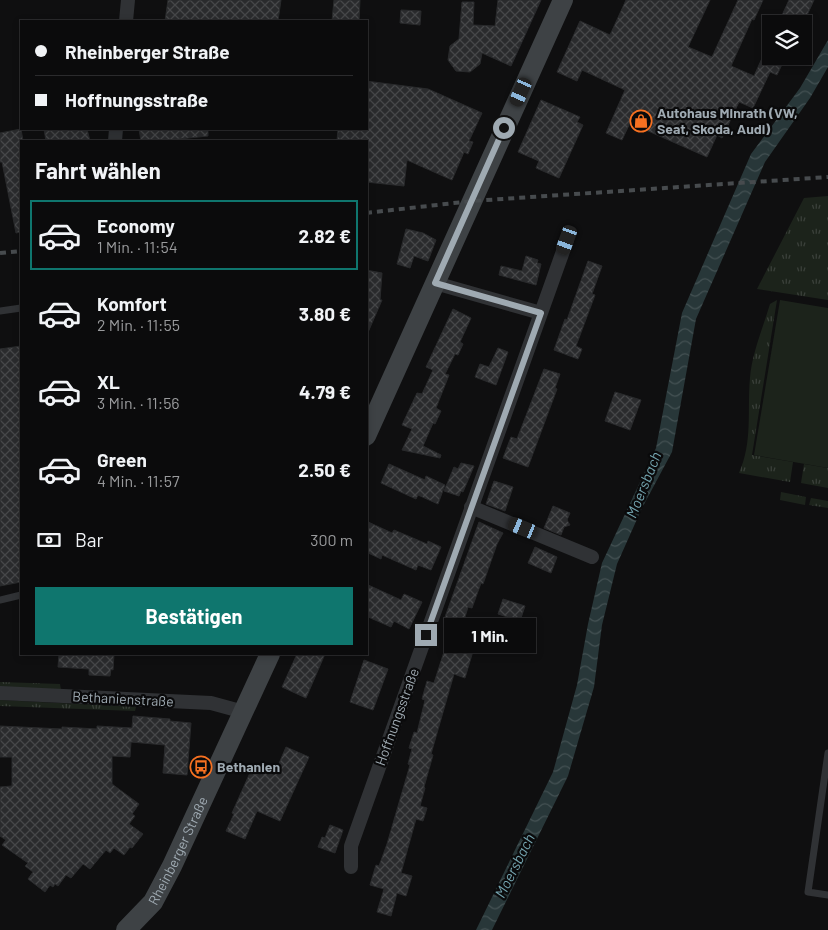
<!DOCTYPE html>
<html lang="de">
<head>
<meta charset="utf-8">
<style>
  :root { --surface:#0b0b0c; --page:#141415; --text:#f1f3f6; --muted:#9a9b9d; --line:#2b2b2d; --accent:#0f766e }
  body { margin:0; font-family:Barlow,sans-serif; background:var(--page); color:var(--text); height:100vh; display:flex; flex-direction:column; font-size:19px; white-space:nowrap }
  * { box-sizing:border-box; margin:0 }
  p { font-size:16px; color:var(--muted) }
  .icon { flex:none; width:28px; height:28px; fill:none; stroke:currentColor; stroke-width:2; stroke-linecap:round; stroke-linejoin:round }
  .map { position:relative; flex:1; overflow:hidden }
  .side { position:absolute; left:20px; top:140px; width:348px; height:515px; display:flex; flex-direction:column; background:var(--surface); border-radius:0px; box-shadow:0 2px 8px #0003,0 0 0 1px var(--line) }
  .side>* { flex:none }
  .top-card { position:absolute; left:20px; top:20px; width:348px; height:110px; border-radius:0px; box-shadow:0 2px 8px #0003,0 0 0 1px var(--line); display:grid; align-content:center; height:110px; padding:0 15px; background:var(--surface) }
  .buttons { position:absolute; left:762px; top:15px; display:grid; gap:10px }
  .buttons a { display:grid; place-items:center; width:50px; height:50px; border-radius:0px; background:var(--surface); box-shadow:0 2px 8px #0003,0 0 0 1px var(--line); font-size:25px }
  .end { position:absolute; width:22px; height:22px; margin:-11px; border:6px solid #9faab2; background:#111; box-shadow:0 0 0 2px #111 }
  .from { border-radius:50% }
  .bubble { position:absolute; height:35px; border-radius:0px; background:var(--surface); box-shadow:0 2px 8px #0003,0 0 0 1px var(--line); font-size:16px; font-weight:700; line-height:35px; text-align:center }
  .car { position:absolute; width:15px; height:30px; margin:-15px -8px; border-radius:6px; box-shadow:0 0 4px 1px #0007; background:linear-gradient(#222 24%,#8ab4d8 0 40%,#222 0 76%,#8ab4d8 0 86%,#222 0) }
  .top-card b { display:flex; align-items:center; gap:18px; height:48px; font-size:19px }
  .top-card b+b { border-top:1px solid var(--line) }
  .top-card i { width:12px; height:12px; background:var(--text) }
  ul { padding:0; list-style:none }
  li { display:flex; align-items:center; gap:15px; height:70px; margin:0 10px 8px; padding:0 5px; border:2px solid transparent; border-radius:0px }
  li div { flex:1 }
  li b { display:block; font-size:19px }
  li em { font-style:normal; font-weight:700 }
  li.current { border-color:var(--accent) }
  li>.icon { width:45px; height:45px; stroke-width:1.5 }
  h2 { padding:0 15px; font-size:22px; line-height:60px }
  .pay { display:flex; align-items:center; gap:12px; height:55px; padding:0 15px; font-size:19px }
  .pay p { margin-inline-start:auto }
  .action { display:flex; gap:10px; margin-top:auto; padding:10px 15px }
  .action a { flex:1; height:58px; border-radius:0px; background:var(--accent); color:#fff; font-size:20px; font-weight:700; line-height:58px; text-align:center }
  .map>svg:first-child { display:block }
  .grass { fill:url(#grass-tufts) }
  .garden { fill:#1c231b }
  .water { fill:url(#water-waves) }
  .building { fill:url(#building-cross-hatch); stroke:#292a2c }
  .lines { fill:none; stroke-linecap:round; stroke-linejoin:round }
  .lane { stroke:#303235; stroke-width:7 }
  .street { stroke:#303235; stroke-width:14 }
  .secondary { stroke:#3e4245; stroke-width:20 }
  .rail { stroke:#474b4e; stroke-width:4; stroke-dasharray:6 5; stroke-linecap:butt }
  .route { stroke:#9faab2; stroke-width:6 }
  .labels { text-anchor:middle; stroke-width:4.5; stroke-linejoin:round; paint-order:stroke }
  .poi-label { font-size:14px; font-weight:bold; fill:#9faab2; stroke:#0a0a0b; text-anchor:start }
  .street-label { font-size:14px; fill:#9faab2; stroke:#0a0a0b }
  .water-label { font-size:15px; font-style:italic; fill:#74a4af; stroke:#0a0a0b }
</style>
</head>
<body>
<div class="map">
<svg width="828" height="930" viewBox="0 0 828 930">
  <defs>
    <pattern id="grass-tufts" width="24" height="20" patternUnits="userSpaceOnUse" patternTransform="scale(1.25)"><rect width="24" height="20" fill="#1c231b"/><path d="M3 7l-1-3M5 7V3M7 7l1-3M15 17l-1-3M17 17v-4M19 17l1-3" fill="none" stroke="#3a403a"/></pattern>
    <pattern id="water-waves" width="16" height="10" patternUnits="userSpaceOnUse" patternTransform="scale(1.25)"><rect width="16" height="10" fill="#283739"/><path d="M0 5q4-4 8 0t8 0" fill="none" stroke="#445153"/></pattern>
    <pattern id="building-cross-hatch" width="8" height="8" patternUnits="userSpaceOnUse" patternTransform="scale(1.25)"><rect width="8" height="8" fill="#2a2b2d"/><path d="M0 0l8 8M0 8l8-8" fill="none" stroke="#464749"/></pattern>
  </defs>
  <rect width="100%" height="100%" fill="#0f0f10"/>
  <!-- grass -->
  <path class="grass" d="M828,196v104l-71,-11 47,-91z
    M777,300l-25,155 41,7 -3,20 -51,-9c14,-32 8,-61 11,-95 2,-25 13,-50 20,-74z
    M804,464l24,4v20l-27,-5z
    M781,492l25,5 -1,8 -25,-5z
    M811,498l17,3v7l-19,-3z
    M0,682l60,2 1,6 -61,-3z
    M0,700l136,7 -1,4 -135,-5z"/>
  <!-- garden -->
  <path class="garden" d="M780,300l48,8v160l-74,-13z"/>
  <!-- water -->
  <path class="water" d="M828,40v27l-18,31 -45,64 -69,157 -24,133 -30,56 -25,56 -15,61 -8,62 -26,89 -76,154h-16l77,-158 24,-87 11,-61 14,-61 54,-115 26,-135 69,-159 49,-66z"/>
  <!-- building -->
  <path class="building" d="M168,0h113l-3,21h-113z
    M334,0h26l-1,21h-27z
    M498,0h43l-30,66 -29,-13 -2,11 -10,8 -14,-1 -8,-11 2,-14 9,-7 3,-37h12l-1,23 22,1z
    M626,0h84l-22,47 24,10 26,-57h25l-9,20 -2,-1 -21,47 23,10 9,-20h23l-9,19 -7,-3 -17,36 -14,-6 -17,36 -5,-3 -10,22 -77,-34 -8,17 -16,-7 19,-43 -43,-20 -5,11 -20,-9 23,-51 30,14z
    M789,0h25l-11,24h-25z
    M401,10l20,1 -1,14 -20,-2z
    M366,81l62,8 54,24 -13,28 4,1 -5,12 -4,-2 -12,28 -45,-20 -3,26 -38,-4v-41h-29l1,-12h28z
    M541,100l39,17 -3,5 6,3 -24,53 -23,-10 3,-7 -21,-9z
    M21,129l2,12h-2v91l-5,1 -14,-71h-2v-29z
    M44,129h43l3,12h-44z
    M139,129h69v7l-48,5h-19z
    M406,229l17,4 13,7 -8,21 -14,-5 -4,12 -13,-4z
    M526,256l12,4 -1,3 4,1 -5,21 -37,-10 2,-9 21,5z
    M588,261l14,5 -10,28 3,1 -19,51 6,3 -4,10 -24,-9 11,-31 2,1z
    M366,270l16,3 -2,27h2l-16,37z
    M453,309l18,9 -11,24 3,2 -5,11 -3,-1 -10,20 4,1 -13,33 5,3 -6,13 -2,-1 -10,23 18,9 -1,3 -38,-8 10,-21 -10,-4 15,-32 5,1 11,-24 -7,-3z
    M21,346v236l-21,4v-237z
    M498,348l10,4 -12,33 -21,-8 5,-13 9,3z
    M544,369l16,5 -5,14 2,1 -29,78 -25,-9 8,-21 6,2z
    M615,392l26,8 -11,30 -25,-9z
    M461,463l13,3 -11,26 -2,-1 -2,5 -15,-5 10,-24 4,2z
    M389,464l36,16 1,-4 19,9 -7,19 -20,-9 -2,4 -35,-16z
    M494,481l19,6 -8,24 -19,-7z
    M553,506l17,7 -3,7 3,5 -6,2 -3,8 -17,-7z
    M366,521l26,12 2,-3 33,14 1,-3 13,6 -10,23 -13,-5 -2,5 -34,-15 -1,4 -15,-7z
    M479,522l24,11 -6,11 -14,40 -2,-1 -9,25 -4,-1 -5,17 -18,-7z
    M535,547l22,10 -6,16 -23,-10z
    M366,584l35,16 3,-6 18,8 -13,27 -15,-8 -3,6 -25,-11z
    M503,599l22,7 -5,15 -22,-7z
    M450,633l26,8 -11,37 -11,-4 -23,80 2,1 -9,32 1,1 -5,18 7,2 -4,13 -7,-2 -15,54 11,3 -6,20 -9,-3 -6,23 -14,-4 7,-23 -14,-4 6,-20 3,1 8,-22 23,-79 -2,-1 4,-15 -3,-1 5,-16 3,1 8,-33 -3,-1 5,-18 7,2z
    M92,654h22l-1,16 -2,-1 -1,7 -21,-1v-6l-31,-2 1,-12 33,1z
    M297,654h28l-19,44 -24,-11z
    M364,660l24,9 -15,41 -23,-8z
    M133,716l37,3v2l21,2 -4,52 -24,-2 2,-28 -34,-3 -1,15 -18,-1v28l27,20 -7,10 3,2 -6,8 14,10 -11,14 -2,-1 -6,8 -10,-7 -4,5 -4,-3 -16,19 -7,-5 -12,14 -5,-3 -8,11 -3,-2 -2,3 -3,-2 -5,7 -17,-13 5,-7 -8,-6 3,-3 -26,-18 4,-5 -6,-4v-49l12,-1v-29h-12v-31l62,3v-2l35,2v-3l35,2z
    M286,747l23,10 -29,64 -23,-10 -12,28 -19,-8 8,-17 -2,-1 21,-47 21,9z
    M330,825l13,5 -8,23 -17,-6 4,-10 3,1z"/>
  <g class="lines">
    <!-- lane -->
    <path class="lane" d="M0,311l21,-3
      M0,600l21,-5
      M828,753l-20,139 20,3"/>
    <!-- street -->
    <path class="street" d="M126,21l2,-21
      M115,141l1,-12
      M435,283l106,30
      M471,507l121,50
      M0,693l211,10 33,9
      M351,867v-21l216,-606"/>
    <!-- secondary -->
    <g class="secondary">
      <path d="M366,436l197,-436"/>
      <path id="s1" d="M126,930l27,-28 19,-36 98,-212"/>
    </g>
    <!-- rail -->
    <path class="rail" d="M366,213l106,-12 356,-24
      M0,253l21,-2"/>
  </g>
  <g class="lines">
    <!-- route -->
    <path class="route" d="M426,635l115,-322 -106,-30 69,-155"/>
  </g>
  <!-- icons -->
  <defs>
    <g id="shop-ring" transform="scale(1.125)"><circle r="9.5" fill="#0a0a0b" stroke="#f77121" stroke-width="1.5"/><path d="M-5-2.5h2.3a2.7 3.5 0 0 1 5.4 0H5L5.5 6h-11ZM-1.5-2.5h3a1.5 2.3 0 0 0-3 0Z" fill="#f77121"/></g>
    <g id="bus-ring" transform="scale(1.125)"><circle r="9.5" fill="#0a0a0b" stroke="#f77121" stroke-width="1.5"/><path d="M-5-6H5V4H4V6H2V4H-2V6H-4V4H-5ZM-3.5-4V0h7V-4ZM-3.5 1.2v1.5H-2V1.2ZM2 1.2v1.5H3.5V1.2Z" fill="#f77121"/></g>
  </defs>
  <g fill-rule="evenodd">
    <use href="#shop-ring" x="641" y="121"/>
    <use href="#bus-ring" x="201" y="767"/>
  </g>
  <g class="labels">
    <!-- poi labels -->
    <g class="poi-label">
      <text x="657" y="118">Autohaus Minrath (VW,<tspan x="657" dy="16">Seat, Skoda, Audi)</tspan></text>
      <text x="217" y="772">Bethanien</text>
    </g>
    <!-- street labels -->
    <g class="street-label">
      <text transform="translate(123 699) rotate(3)" y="5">Bethanienstraße</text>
      <text transform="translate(397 717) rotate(-70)" y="5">Hoffnungsstraße</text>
      <text dy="5" stroke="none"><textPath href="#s1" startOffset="96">Rheinberger Straße</textPath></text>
    </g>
    <!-- water labels -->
    <g class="water-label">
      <text transform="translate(644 485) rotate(-68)" y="5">Moersbach</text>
      <text transform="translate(515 866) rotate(-63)" y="5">Moersbach</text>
    </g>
  </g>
</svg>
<div class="buttons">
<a><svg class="icon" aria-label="layers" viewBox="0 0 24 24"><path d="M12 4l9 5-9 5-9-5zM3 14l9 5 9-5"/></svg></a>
</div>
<i class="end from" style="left:504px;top:128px"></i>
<i class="end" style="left:426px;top:635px"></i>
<div class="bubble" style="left:444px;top:618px;width:92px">1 Min.</div>
<i class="car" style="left:521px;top:92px;rotate:204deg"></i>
<i class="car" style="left:567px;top:240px;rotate:200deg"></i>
<i class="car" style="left:523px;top:528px;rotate:292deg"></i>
<div class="top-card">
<b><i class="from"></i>Rheinberger Straße</b>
<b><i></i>Hoffnungsstraße</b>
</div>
<section class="side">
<h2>Fahrt wählen</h2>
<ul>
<li class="current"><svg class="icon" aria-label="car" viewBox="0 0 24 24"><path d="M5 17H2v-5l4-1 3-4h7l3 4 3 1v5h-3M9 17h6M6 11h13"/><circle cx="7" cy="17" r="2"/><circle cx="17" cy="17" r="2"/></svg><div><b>Economy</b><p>1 Min. · 11:54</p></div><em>2.82 €</em></li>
<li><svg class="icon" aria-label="car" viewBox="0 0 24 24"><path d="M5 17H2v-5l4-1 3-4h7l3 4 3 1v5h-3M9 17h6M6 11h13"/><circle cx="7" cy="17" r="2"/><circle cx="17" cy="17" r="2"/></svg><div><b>Komfort</b><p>2 Min. · 11:55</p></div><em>3.80 €</em></li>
<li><svg class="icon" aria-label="car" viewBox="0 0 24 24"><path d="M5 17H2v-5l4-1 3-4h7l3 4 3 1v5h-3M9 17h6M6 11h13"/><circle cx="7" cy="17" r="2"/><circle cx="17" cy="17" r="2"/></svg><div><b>XL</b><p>3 Min. · 11:56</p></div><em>4.79 €</em></li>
<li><svg class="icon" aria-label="car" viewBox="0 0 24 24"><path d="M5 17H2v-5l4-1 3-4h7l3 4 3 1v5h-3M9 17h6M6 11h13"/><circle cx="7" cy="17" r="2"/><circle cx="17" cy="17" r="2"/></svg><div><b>Green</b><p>4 Min. · 11:57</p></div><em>2.50 €</em></li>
</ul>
<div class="pay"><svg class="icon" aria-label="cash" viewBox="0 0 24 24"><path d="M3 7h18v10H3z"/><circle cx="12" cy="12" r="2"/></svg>Bar<p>300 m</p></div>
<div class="action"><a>Bestätigen</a></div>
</section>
</div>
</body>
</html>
